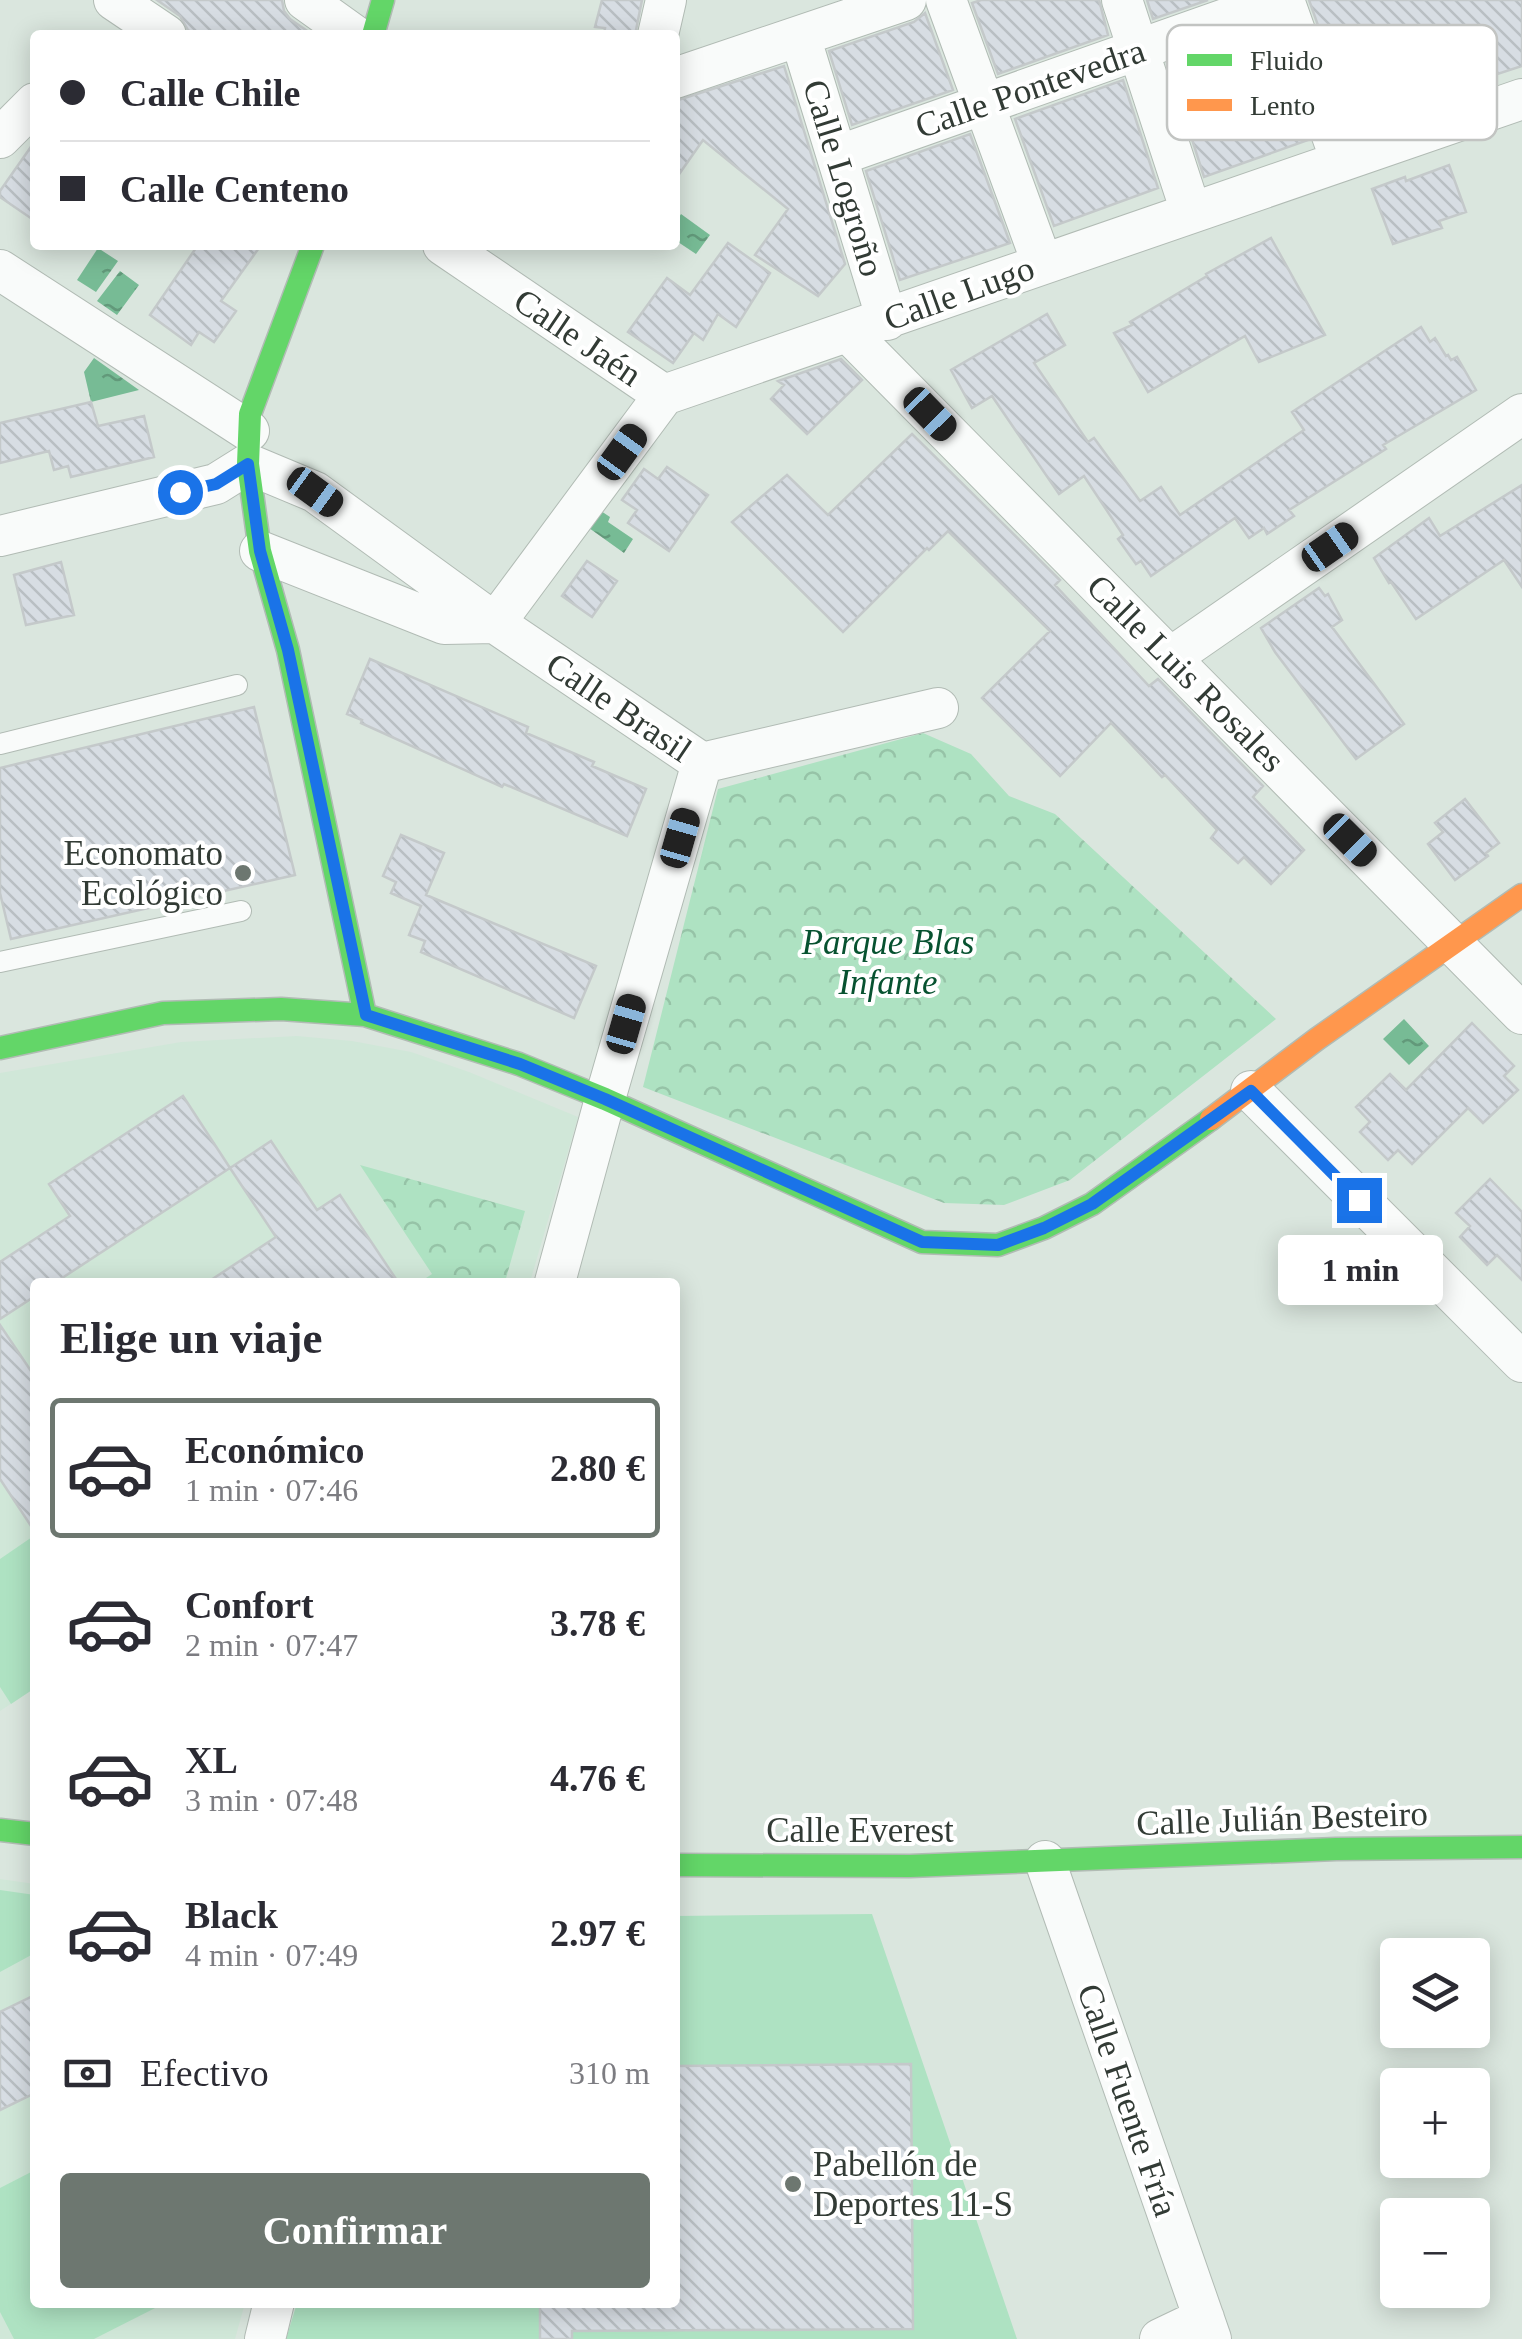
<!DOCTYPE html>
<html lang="es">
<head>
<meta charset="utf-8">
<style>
  :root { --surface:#fff; --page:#f2f2f3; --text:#2b2b33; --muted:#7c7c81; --line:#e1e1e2; --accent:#6d7770 }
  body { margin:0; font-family:Georgia,serif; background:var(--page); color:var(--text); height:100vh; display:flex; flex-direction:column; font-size:38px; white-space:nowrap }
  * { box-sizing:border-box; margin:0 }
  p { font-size:32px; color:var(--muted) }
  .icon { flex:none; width:55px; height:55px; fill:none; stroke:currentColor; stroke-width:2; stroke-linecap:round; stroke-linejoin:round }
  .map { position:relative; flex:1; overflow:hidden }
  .panel { position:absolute; left:30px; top:1278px; width:650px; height:1030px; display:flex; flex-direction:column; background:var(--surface); border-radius:10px; box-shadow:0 5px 25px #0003 }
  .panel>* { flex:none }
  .top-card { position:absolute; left:30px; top:30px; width:650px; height:220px; border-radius:10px; box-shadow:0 5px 25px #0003; display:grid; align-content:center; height:220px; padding:0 30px; background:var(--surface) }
  .tools { position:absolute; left:1380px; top:1938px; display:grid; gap:20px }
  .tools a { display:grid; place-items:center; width:110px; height:110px; border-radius:10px; background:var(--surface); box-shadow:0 5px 25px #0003; font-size:50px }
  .end { position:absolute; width:45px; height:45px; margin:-22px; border:12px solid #1a73e8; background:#fff; box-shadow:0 0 0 5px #fff }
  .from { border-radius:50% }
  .bubble { position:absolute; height:70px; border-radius:10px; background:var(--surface); box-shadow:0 5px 25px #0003; font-size:32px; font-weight:600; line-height:70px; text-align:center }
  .car { position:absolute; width:30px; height:60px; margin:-30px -15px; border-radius:12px; box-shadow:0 0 8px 2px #0007; background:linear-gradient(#222 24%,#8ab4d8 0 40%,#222 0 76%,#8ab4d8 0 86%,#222 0) }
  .top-card b { display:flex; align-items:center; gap:35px; height:95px; font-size:38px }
  .top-card b+b { border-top:2px solid var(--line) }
  .top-card i { width:25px; height:25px; background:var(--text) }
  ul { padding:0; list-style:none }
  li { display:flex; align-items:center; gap:30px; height:140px; margin:0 20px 15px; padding:0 10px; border:5px solid transparent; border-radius:10px }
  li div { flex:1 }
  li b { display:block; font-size:38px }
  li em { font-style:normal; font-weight:600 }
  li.selected { border-color:var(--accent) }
  li>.icon { width:90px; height:90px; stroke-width:1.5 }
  h2 { padding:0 30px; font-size:45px; line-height:120px }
  .pay { display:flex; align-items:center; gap:25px; height:110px; padding:0 30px; font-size:38px }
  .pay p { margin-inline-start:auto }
  .primary-button { display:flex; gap:20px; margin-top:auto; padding:20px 30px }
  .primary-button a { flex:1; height:115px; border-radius:10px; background:var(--accent); color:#fff; font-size:40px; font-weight:600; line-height:115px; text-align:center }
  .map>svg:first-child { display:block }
  .built { fill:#d0e7d8 }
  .park { fill:url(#park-crowns) }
  .garden { fill:#aee2c2 }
  .water { fill:url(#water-ripples) }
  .building { fill:url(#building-back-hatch); stroke:#c4c9ca; stroke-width:2.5 }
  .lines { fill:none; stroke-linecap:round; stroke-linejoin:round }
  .lane-casing { stroke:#b1bbb4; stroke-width:22 }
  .street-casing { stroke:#b1bbb4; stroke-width:42 }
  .fast-casing { stroke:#b1bbb4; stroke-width:25 }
  .slow-casing { stroke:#b1bbb4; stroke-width:25 }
  .lane { stroke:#f9fbfa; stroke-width:20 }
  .street { stroke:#f9fbfa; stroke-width:40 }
  .fast { stroke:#63d668; stroke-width:22 }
  .slow { stroke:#ff974d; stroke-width:22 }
  .route { stroke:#1a73e8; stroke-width:12 }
  .poi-dot { fill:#6d7770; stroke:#fff; stroke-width:4 }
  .labels { text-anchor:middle; stroke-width:8; stroke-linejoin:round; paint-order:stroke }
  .street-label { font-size:35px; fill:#323b35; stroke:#fff }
  .poi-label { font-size:35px; fill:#323b35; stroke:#fff; text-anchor:end }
  .park-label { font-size:35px; font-style:italic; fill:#075230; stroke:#fff }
  .key { fill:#fff; stroke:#c2c4c2; stroke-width:2.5 }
  .key-label { font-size:28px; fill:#323b35 }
</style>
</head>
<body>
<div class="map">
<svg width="1522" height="2339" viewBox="0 0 1522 2339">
  <defs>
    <pattern id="park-crowns" width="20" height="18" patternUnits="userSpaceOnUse" patternTransform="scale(2.5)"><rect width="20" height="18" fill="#aee2c2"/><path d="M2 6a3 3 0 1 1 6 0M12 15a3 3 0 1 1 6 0" fill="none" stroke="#96c3a7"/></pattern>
    <pattern id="water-ripples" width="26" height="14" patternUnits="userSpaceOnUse" patternTransform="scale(2.5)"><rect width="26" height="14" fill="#77bb95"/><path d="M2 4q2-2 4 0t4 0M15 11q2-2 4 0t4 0" fill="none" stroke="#62997a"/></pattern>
    <pattern id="building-back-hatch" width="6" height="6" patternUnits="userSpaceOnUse" patternTransform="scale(2.5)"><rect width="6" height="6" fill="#d7dde3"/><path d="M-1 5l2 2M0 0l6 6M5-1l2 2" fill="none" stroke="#b9bfc3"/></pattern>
  </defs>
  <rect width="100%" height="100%" fill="#dae6de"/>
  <!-- built -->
  <path class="built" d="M297,1036l55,5 59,11 58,20 109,45 -48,165h-495v406l-35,23v-638l181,-31z
    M0,1879l35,5v418l210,1 -10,36h-235z"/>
  <!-- park -->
  <path class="park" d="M923,733l48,21 38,42 46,18 221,205 -206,161 -66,25 -60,-2 -301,-116 75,-298z
    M360,1165l165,46 -20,71h-85l12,-8z"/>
  <!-- garden -->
  <path class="garden" d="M35,1535v153l-24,16 -11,-17v-128z
    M0,1890l35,5v58l-35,19z
    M872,1914l145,425h-731l11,-36 378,-1v-386z
    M35,2170v132l130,1 -71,36h-80l-14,-27v-124z"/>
  <!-- water -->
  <path class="water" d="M681,214l29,21 -14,19 -21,-14v-16z
    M98,248l20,13 -22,31 -19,-12z
    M120,271l19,14 -22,30 -20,-14z
    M94,358l45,32 -48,12 -7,-30z
    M601,511l9,6 -2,5 25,17 -9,14 -35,-25z
    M1404,1019l25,27 -20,19 -26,-26z"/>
  <!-- building -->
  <path class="building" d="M157,0h125l2,11 6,8 23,16h-117l-8,-5 -8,-14z
    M602,0h40l-7,35h-31l1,-7 -10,-1z
    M981,0h118l9,35 -110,39 -26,-71z
    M1147,0h61l-55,19z
    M1309,0h213v66l-58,19 -14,-39 -60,22 9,26 -20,6 4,14 -30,10z
    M925,13l28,77 -101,35 -23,-74 85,-29z
    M1269,29l39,111 -104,37 -36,-113z
    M784,66l61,198 -27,32 -63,-41 33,-46 -85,-69 -28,40v-79z
    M1123,80l35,108 -104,38 -39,-107z
    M970,134l40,109 -110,37 -34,-109z
    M35,141v80l-35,-24v-6z
    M1449,165l17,47 -27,9 3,7 -49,16 -21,-55 33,-12 1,4z
    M1271,238l54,97 -66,27 -14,-26 -97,56 -34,-59 18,-8 -2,-3 77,-46 -1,-2z
    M728,243l42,30 -34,54 -18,-13 -15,26 -9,-7 -21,30 -45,-31 39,-54 23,17z
    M198,245h63l-40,56 15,10 -22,31 -15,-10 -8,13 -41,-30z
    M1047,314l18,31 -31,18 54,79 6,-4 46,63 21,-14 19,28 124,-85 -12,-18 129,-85 9,15 5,-4 11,18 2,-1 3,5 6,-3 19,33 -93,55 3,4 -97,61 5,6 -27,18 -3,-6 -15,10 -14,-20 -84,58 -10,-15 -5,3 -18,-25 5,-4 -39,-59 -25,18 -67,-98 -20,12 -21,-38z
    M841,359l21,21 -55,54 -36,-35 13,-14 -6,-4z
    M91,402l7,24 46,-10 10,41 -83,20 -3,-11 -14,4 -5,-19 -49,12v-40z
    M912,434l148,146 -5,5 94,101 9,-7 105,107 -10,11 51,53 -33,34 -27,-27 -6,6 -27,-25 6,-8 -52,-55 -3,2 -51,-54 -51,53 -78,-78 68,-67 -102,-100 -19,19 -2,-2 -84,84 -111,-110 55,-47 41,40z
    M667,467l41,28 -39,56 -41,-28 9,-13 -15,-10 22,-31 14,10z
    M1522,485v102l-18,-27 -88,59 -25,-37 -2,1 -15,-25 55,-40 11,18z
    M587,561l30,20 -25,36 -30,-21z
    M61,562l13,53 -48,10 -12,-50z
    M1319,588l6,8 3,-2 14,26 -10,7 72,97 -48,35 -81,-107 -14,-24z
    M370,659l158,68 -2,6 68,29 -2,4 54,23 -19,47 -123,-52 -2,3 -141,-64 1,-3 -15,-6z
    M254,707l41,168 -284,64 -11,-46v-125z
    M1465,799l34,44 -13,10 2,3 -33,24 -27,-36 15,-12 -8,-9z
    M401,835l43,18 -18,42 170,71 -22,52 -153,-66 4,-11 -16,-6 12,-29 -30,-13 5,-11 -13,-6z
    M1472,1023l42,43 -10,10 14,14 -35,33 -15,-15 -56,56 -14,-14 -10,10 -28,-28 10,-10 -14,-15 34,-33 16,16z
    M183,1096l47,72 -174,114h-21v14l-35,23v-57l70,-46 -21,-32z
    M271,1141l46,69 23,-15 58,87h-190l68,-45 -46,-69z
    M1490,1179l32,33v68l-25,-25 -10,10 -27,-28 10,-11 -14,-13z
    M0,1325l35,52v155l-35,-53z
    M35,1995v98l-35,17v-98z
    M911,2064l2,265 -341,2v8h-32v-37h135v-236z"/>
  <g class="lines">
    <!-- lane casing -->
    <g class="lane-casing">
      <path id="lane" d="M0,744l237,-59
        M0,962l241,-51"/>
    </g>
    <!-- street casing -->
    <g class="street-casing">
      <path id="street" d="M114,0l52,35
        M305,0l49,35
        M946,0l96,263
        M1122,0l69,212
        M1284,0l57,161
        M658,35l8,-35
        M800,36l87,284
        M675,78l231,-78
        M0,138l35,-35
        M837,156l442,-156
        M443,245l221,150
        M0,270l249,161
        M849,333l673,681
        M0,536l216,-52 32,-20 67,28 180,131 207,140 -97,336 -50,183
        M260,551l184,73 51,-1 169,-228 858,-296
        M1170,658l352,-244
        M702,763l236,-55
        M1251,1091l271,271
        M1045,1861l166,478
        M265,2339l9,-37
        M1160,2339l44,-21"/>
    </g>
    <!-- fast casing -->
    <g class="fast-casing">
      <path id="fast" d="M373,35l10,-35
        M313,245l-63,169 -2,50 12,87 28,99 77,365
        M0,1048l163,-35 118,-4 84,6 154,49 86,35 317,143 76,3 46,-17 48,-24 119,-85
        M0,1830l35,4
        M675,1865l235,1 426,-17 186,-2"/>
    </g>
    <!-- slow casing -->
    <g class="slow-casing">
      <path id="slow" d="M1211,1119l106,-80 205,-144"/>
    </g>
    <!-- lane -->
    <use href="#lane" class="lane"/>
    <!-- street -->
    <use href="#street" class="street"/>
    <!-- fast -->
    <use href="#fast" class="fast"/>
    <!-- slow -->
    <use href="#slow" class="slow"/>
  </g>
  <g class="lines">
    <!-- route -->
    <path class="route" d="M180,492l36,-8 32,-20 12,87 28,99 78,365 154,49 85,35 317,143 76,3 46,-17 48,-24 159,-113 108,109"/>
  </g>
  <!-- markers -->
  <g class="poi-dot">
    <circle cx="243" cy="873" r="10"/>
    <circle cx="793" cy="2184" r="10"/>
  </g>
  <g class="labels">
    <!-- street labels -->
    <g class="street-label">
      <text transform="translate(1030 88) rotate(-19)" y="12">Calle Pontevedra</text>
      <text transform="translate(844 178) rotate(73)" y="12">Calle Logroño</text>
      <text transform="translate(959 293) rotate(-20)" y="12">Calle Lugo</text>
      <text transform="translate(578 337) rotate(34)" y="12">Calle Jaén</text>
      <text transform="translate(1186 673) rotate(45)" y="12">Calle Luis Rosales</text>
      <text transform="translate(619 707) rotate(34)" y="12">Calle Brasil</text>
      <text transform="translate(1282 1818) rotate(-2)" y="12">Calle Julián Besteiro</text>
      <text x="860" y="1842">Calle Everest</text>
      <text transform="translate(1128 2100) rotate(71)" y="12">Calle Fuente Fría</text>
    </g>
    <!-- poi labels -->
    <g class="poi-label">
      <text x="223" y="865">Economato<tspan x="223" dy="40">Ecológico</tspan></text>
      <text x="813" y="2176" text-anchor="start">Pabellón de<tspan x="813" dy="40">Deportes 11-S</tspan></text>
    </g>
    <!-- park labels -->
    <g class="park-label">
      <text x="888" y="954">Parque Blas<tspan x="888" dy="40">Infante</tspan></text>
    </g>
  </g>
  <!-- legend -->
  <rect x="1167" y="25" width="330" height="115" rx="15" class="key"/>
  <rect x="1187" y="54" width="45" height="12" fill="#63d668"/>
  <rect x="1187" y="99" width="45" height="12" fill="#ff974d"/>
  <g class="key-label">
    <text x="1250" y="70">Fluido</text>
    <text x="1250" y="115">Lento</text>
  </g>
</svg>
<div class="tools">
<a><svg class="icon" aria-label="layers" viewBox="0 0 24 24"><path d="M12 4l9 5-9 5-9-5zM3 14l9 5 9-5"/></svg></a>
<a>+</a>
<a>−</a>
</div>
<i class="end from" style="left:180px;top:492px"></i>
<i class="end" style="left:1359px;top:1200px"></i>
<div class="bubble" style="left:1278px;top:1235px;width:165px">1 min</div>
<i class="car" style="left:930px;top:414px;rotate:136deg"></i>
<i class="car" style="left:622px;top:452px;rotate:36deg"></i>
<i class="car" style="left:315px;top:492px;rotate:126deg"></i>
<i class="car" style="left:1330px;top:547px;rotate:55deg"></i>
<i class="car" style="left:680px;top:838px;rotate:16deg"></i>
<i class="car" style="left:1350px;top:840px;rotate:135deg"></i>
<i class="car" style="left:626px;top:1024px;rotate:16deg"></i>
<div class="top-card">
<b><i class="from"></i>Calle Chile</b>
<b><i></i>Calle Centeno</b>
</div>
<section class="panel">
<h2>Elige un viaje</h2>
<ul>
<li class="selected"><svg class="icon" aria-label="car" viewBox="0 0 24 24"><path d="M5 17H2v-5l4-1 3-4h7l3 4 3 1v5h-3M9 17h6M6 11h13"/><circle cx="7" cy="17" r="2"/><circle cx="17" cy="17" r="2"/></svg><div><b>Económico</b><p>1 min · 07:46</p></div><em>2.80 €</em></li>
<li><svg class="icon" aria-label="car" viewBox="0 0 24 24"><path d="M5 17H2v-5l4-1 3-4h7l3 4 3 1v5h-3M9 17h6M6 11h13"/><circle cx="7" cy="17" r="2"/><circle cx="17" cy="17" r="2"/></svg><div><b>Confort</b><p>2 min · 07:47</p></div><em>3.78 €</em></li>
<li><svg class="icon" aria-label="car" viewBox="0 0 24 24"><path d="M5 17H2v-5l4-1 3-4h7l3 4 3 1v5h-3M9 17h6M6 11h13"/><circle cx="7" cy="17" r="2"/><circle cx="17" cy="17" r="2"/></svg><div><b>XL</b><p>3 min · 07:48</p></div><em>4.76 €</em></li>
<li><svg class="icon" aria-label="car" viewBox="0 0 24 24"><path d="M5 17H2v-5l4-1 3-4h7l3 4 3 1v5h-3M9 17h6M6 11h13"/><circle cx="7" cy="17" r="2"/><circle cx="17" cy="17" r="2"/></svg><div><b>Black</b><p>4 min · 07:49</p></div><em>2.97 €</em></li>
</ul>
<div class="pay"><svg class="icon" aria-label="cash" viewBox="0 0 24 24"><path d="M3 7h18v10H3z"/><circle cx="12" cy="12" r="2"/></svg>Efectivo<p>310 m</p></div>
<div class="primary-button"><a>Confirmar</a></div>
</section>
</div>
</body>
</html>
